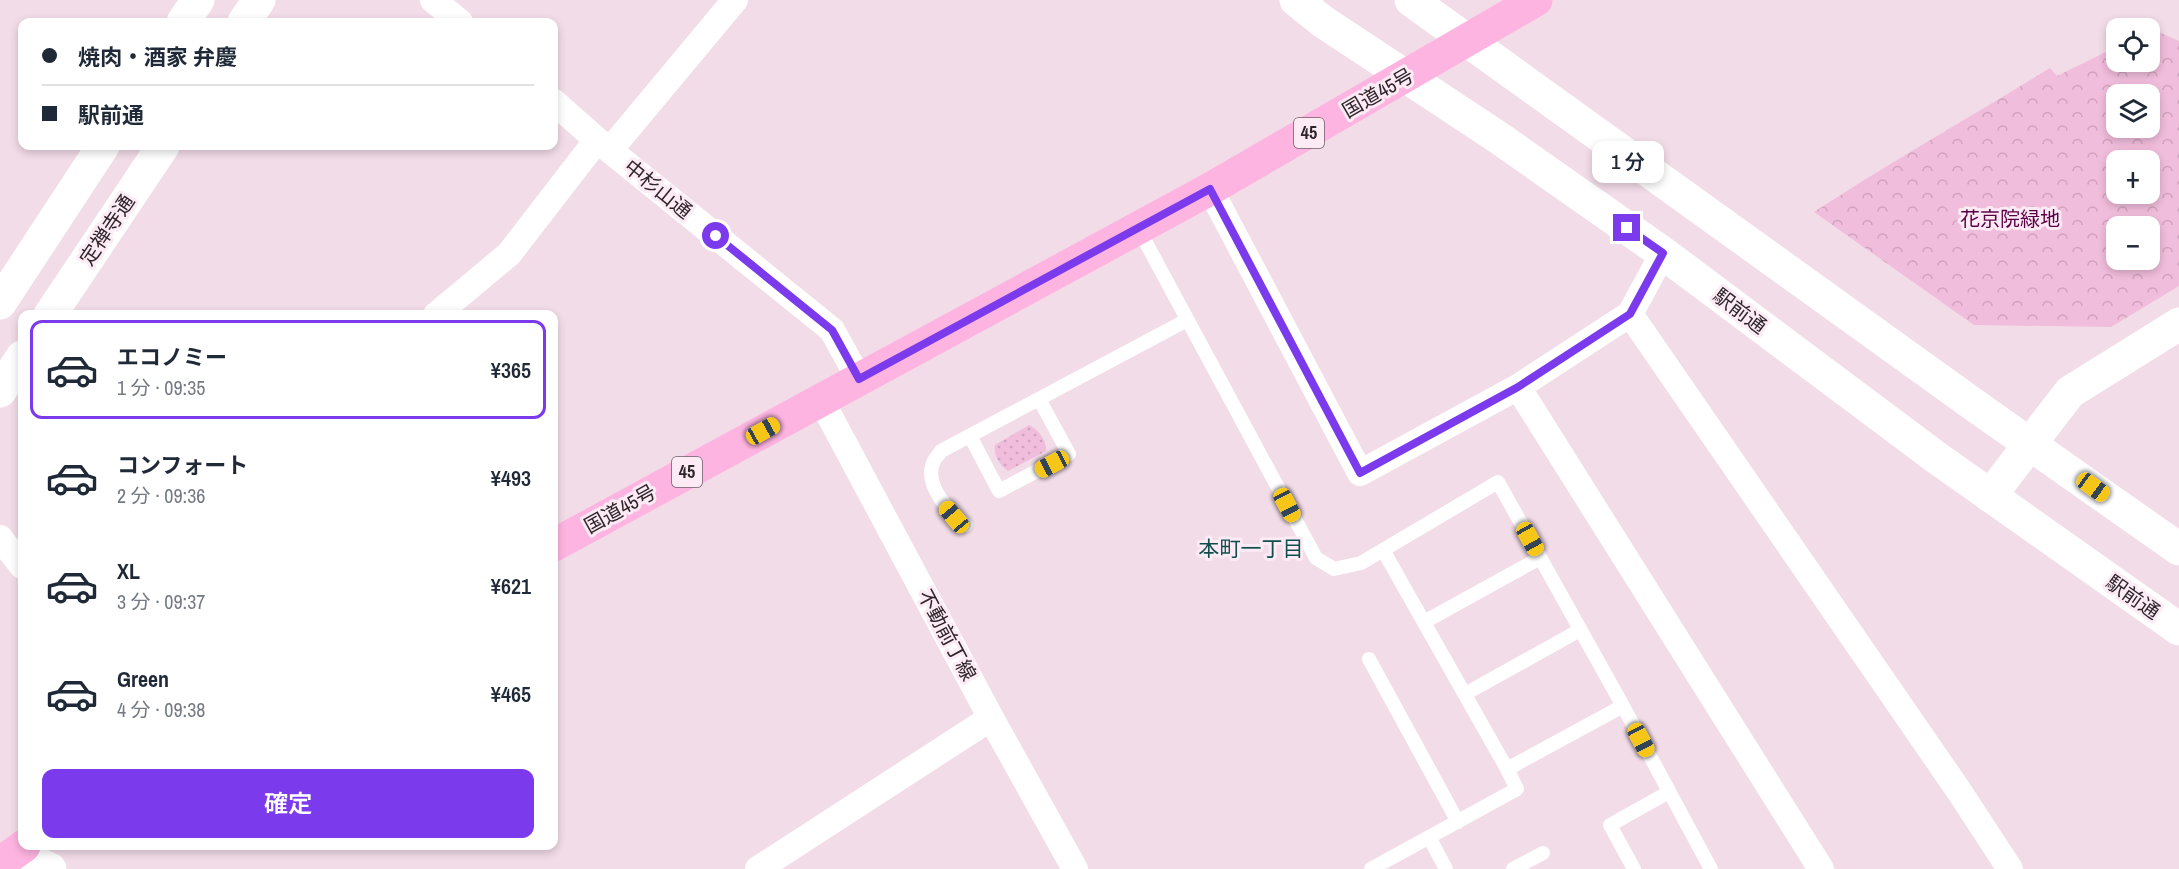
<!DOCTYPE html>
<html lang="ja">
<head>
<meta charset="utf-8">
<style>
  :root { --surface:#fff; --page:#f6f6f7; --text:#1f2937; --muted:#747a83; --line:#e0e1e3; --accent:#7c3aed }
  body { margin:0; font-family:"Archivo Narrow","Noto Sans JP",sans-serif; background:var(--page); color:var(--text); height:100vh; display:flex; flex-direction:column; font-size:22px; white-space:nowrap }
  * { box-sizing:border-box; margin:0 }
  p { font-size:20px; color:var(--muted) }
  .icon { flex:none; width:33px; height:33px; fill:none; stroke:currentColor; stroke-width:2; stroke-linecap:round; stroke-linejoin:round }
  .map { position:relative; flex:1; overflow:hidden }
  .panel { position:absolute; left:18px; top:310px; width:540px; height:540px; display:flex; flex-direction:column; background:var(--surface); border-radius:12px; box-shadow:0 3px 9px #0003 }
  .panel>* { flex:none }
  .banner { position:absolute; left:18px; top:18px; width:540px; height:132px; border-radius:12px; box-shadow:0 3px 9px #0003; display:grid; align-content:center; height:132px; padding:0 24px; background:var(--surface) }
  .controls { position:absolute; left:2106px; top:18px; display:grid; gap:12px }
  .controls a { display:grid; place-items:center; width:54px; height:54px; border-radius:12px; background:var(--surface); box-shadow:0 3px 9px #0003; font-size:30px }
  .end { position:absolute; width:27px; height:27px; margin:-14px; border:8px solid #7c3aed; background:#fff; box-shadow:0 0 0 3px #fff }
  .from { border-radius:50% }
  .bubble { position:absolute; height:42px; border-radius:12px; background:var(--surface); box-shadow:0 3px 9px #0003; font-size:20px; font-weight:600; line-height:42px; text-align:center }
  .car { position:absolute; width:18px; height:36px; margin:-18px -9px; border-radius:8px; box-shadow:0 0 4px 2px #0007; background:linear-gradient(#f5c518 24%,#345 0 40%,#f5c518 0 76%,#345 0 86%,#f5c518 0) }
  .banner b { display:flex; align-items:center; gap:21px; height:57px; font-size:22px }
  .banner b+b { border-top:2px solid var(--line) }
  .banner i { width:15px; height:15px; background:var(--text) }
  ul { padding:10px 0 0; list-style:none }
  li { display:flex; align-items:center; gap:18px; height:99px; margin:0 12px 9px; padding:0 12px; border:3px solid transparent; border-radius:12px }
  li div { flex:1 }
  li b { display:block; font-size:22px }
  li em { font-style:normal; font-weight:600 }
  li.active { border-color:var(--accent) }
  li>.icon { width:54px; height:54px; stroke-width:1.5 }
  .action { display:flex; gap:12px; margin-top:auto; padding:12px 24px }
  .action a { flex:1; height:69px; border-radius:12px; background:var(--accent); color:#fff; font-size:24px; font-weight:600; line-height:69px; text-align:center }
  .map>svg:first-child { display:block }
  .grass { fill:url(#grass-dots) }
  .park { fill:url(#park-crowns); fill-rule:evenodd }
  .lines { fill:none; stroke-linecap:round; stroke-linejoin:round }
  .lane { stroke:#fff; stroke-width:14 }
  .street { stroke:#fff; stroke-width:26 }
  .secondary { stroke:#fff; stroke-width:33 }
  .highway { stroke:#feb4e1; stroke-width:33 }
  .route { stroke:#7c3aed; stroke-width:8 }
  .labels { text-anchor:middle; stroke-width:6; stroke-linejoin:round; paint-order:stroke }
  .shield { fill:#fceaf4; stroke:#6b6067; stroke-width:1.5 }
  .shield-label { font-size:18px; font-weight:bold; fill:#2d252a }
  .street-label { font-size:20px; fill:#2d252a; stroke:#fceaf4 }
  .park-label { font-size:20px; fill:#5c0045; stroke:#fceaf4 }
  .neighbourhood-label { font-size:21px; fill:#104e4c; stroke:#fceaf4 }
</style>
</head>
<body>
<div class="map">
<svg width="2179" height="869" viewBox="0 0 2179 869">
  <defs>
    <pattern id="grass-dots" width="8" height="8" patternUnits="userSpaceOnUse" patternTransform="scale(1.5)"><rect width="8" height="8" fill="#f1bddc"/><path d="M2 2h.1M6 6h.1" fill="none" stroke="#cfa2bd" stroke-width="1.8" stroke-linecap="round"/></pattern>
    <pattern id="park-crowns" width="20" height="18" patternUnits="userSpaceOnUse" patternTransform="scale(1.5)"><rect width="20" height="18" fill="#f1bddc"/><path d="M2 6a3 3 0 1 1 6 0M12 15a3 3 0 1 1 6 0" fill="none" stroke="#cfa2bd"/></pattern>
  </defs>
  <rect width="100%" height="100%" fill="#f2dce8"/>
  <!-- grass -->
  <path class="grass" d="M1029,425c9,4 18,16 17,26l-38,20c-8,-5 -15,-17 -13,-26z"/>
  <!-- park -->
  <path class="park" d="M2152,29l27,12v245l-68,41 -137,-2 -160,-113c77,-50 158,-96 236,-144l7,8 59,-29v15h34v-31zM2116,94h34v34h-34zM2116,160h34v34h-34zM2116,226h34v34h-34z"/>
  <g class="lines">
    <!-- lane -->
    <path class="lane" d="M1138,228l178,330 18,11 27,-6 137,-81 125,224 -116,63 10,20 -146,80
      M970,436l29,55 70,-37 -30,-55
      M966,525c-16,-12 -42,-39 -33,-62 1,-4 6,-8 8,-12l246,-131
      M1383,550l124,219
      M1424,622l116,-64
      M1369,659l89,163
      M1465,694l115,-64
      M1623,706l88,163
      M1429,837l17,32
      M1513,869l30,-16
      M1634,869l-24,-44 59,-33"/>
    <!-- street -->
    <path class="street" d="M433,0l27,22
      M554,102l43,38 235,190 27,49
      M610,150l125,-150
      M1210,189l150,284 158,-86 112,-73
      M1663,253l-33,61 329,477 51,78
      M436,315l73,-61 88,-114
      M1518,387l303,482
      M821,400l170,318 84,151
      M0,538l22,28
      M758,869l233,-151"/>
    <!-- secondary -->
    <path class="secondary" d="M1296,0l26,21 177,117 164,115 274,205 242,171
      M1411,0l566,407 202,142
      M183,22l15,-22
      M244,22l15,-22
      M0,303l103,-157
      M50,315l113,-169
      M0,391l22,-34
      M1990,496l80,-104 109,-68
      M14,853l36,16"/>
    <!-- highway -->
    <path class="highway" d="M554,545l656,-356 326,-189
      M0,863l24,-17"/>
  </g>
  <g class="lines">
    <!-- route -->
    <path class="route" d="M716,236l116,94 27,49 351,-190 150,284 158,-86 112,-73 33,-61 -36,-25"/>
  </g>
  <g class="labels">
    <!-- shield labels -->
    <g class="shield">
      <rect x="1294" y="118" width="30" height="30" rx="4.5"/>
      <rect x="672" y="457" width="30" height="30" rx="4.5"/>
    </g>
    <g class="shield-label">
      <text x="1309" y="139">45</text>
      <text x="687" y="478">45</text>
    </g>
    <!-- street labels -->
    <g class="street-label">
      <text transform="translate(1378 93) rotate(-30)" y="7">国道45号</text>
      <text transform="translate(658 189) rotate(39)" y="7">中杉山通</text>
      <text transform="translate(107 230) rotate(-56)" y="7">定禅寺通</text>
      <text transform="translate(1740 311) rotate(37)" y="7">駅前通</text>
      <text transform="translate(620 509) rotate(-29)" y="7">国道45号</text>
      <text transform="translate(2133 597) rotate(35)" y="7">駅前通</text>
      <text transform="translate(947 635) rotate(62)" y="7">不動前丁線</text>
    </g>
    <!-- park labels -->
    <g class="park-label">
      <text x="2010" y="226">花京院緑地</text>
    </g>
    <!-- neighbourhood labels -->
    <g class="neighbourhood-label">
      <text x="1251" y="556">本町一丁目</text>
    </g>
  </g>
</svg>
<div class="controls">
<a><svg class="icon" aria-label="locate" viewBox="0 0 24 24"><circle cx="12" cy="12" r="6"/><path d="M12 2v4M12 18v4M2 12h4M18 12h4"/></svg></a>
<a><svg class="icon" aria-label="layers" viewBox="0 0 24 24"><path d="M12 4l9 5-9 5-9-5zM3 14l9 5 9-5"/></svg></a>
<a>+</a>
<a>−</a>
</div>
<i class="end from" style="left:716px;top:236px"></i>
<i class="end" style="left:1627px;top:228px"></i>
<div class="bubble" style="left:1592px;top:141px;width:72px">1 分</div>
<i class="car" style="left:763px;top:431px;rotate:61deg"></i>
<i class="car" style="left:1052px;top:464px;rotate:242deg"></i>
<i class="car" style="left:2093px;top:487px;rotate:126deg"></i>
<i class="car" style="left:1287px;top:505px;rotate:152deg"></i>
<i class="car" style="left:954px;top:517px;rotate:320deg"></i>
<i class="car" style="left:1530px;top:539px;rotate:151deg"></i>
<i class="car" style="left:1641px;top:740px;rotate:152deg"></i>
<div class="banner">
<b><i class="from"></i>焼肉・酒家 弁慶</b>
<b><i></i>駅前通</b>
</div>
<section class="panel">
<ul>
<li class="active"><svg class="icon" aria-label="car" viewBox="0 0 24 24"><path d="M5 17H2v-5l4-1 3-4h7l3 4 3 1v5h-3M9 17h6M6 11h13"/><circle cx="7" cy="17" r="2"/><circle cx="17" cy="17" r="2"/></svg><div><b>エコノミー</b><p>1 分 · 09:35</p></div><em>¥365</em></li>
<li><svg class="icon" aria-label="car" viewBox="0 0 24 24"><path d="M5 17H2v-5l4-1 3-4h7l3 4 3 1v5h-3M9 17h6M6 11h13"/><circle cx="7" cy="17" r="2"/><circle cx="17" cy="17" r="2"/></svg><div><b>コンフォート</b><p>2 分 · 09:36</p></div><em>¥493</em></li>
<li><svg class="icon" aria-label="car" viewBox="0 0 24 24"><path d="M5 17H2v-5l4-1 3-4h7l3 4 3 1v5h-3M9 17h6M6 11h13"/><circle cx="7" cy="17" r="2"/><circle cx="17" cy="17" r="2"/></svg><div><b>XL</b><p>3 分 · 09:37</p></div><em>¥621</em></li>
<li><svg class="icon" aria-label="car" viewBox="0 0 24 24"><path d="M5 17H2v-5l4-1 3-4h7l3 4 3 1v5h-3M9 17h6M6 11h13"/><circle cx="7" cy="17" r="2"/><circle cx="17" cy="17" r="2"/></svg><div><b>Green</b><p>4 分 · 09:38</p></div><em>¥465</em></li>
</ul>
<div class="action"><a>確定</a></div>
</section>
</div>
</body>
</html>
